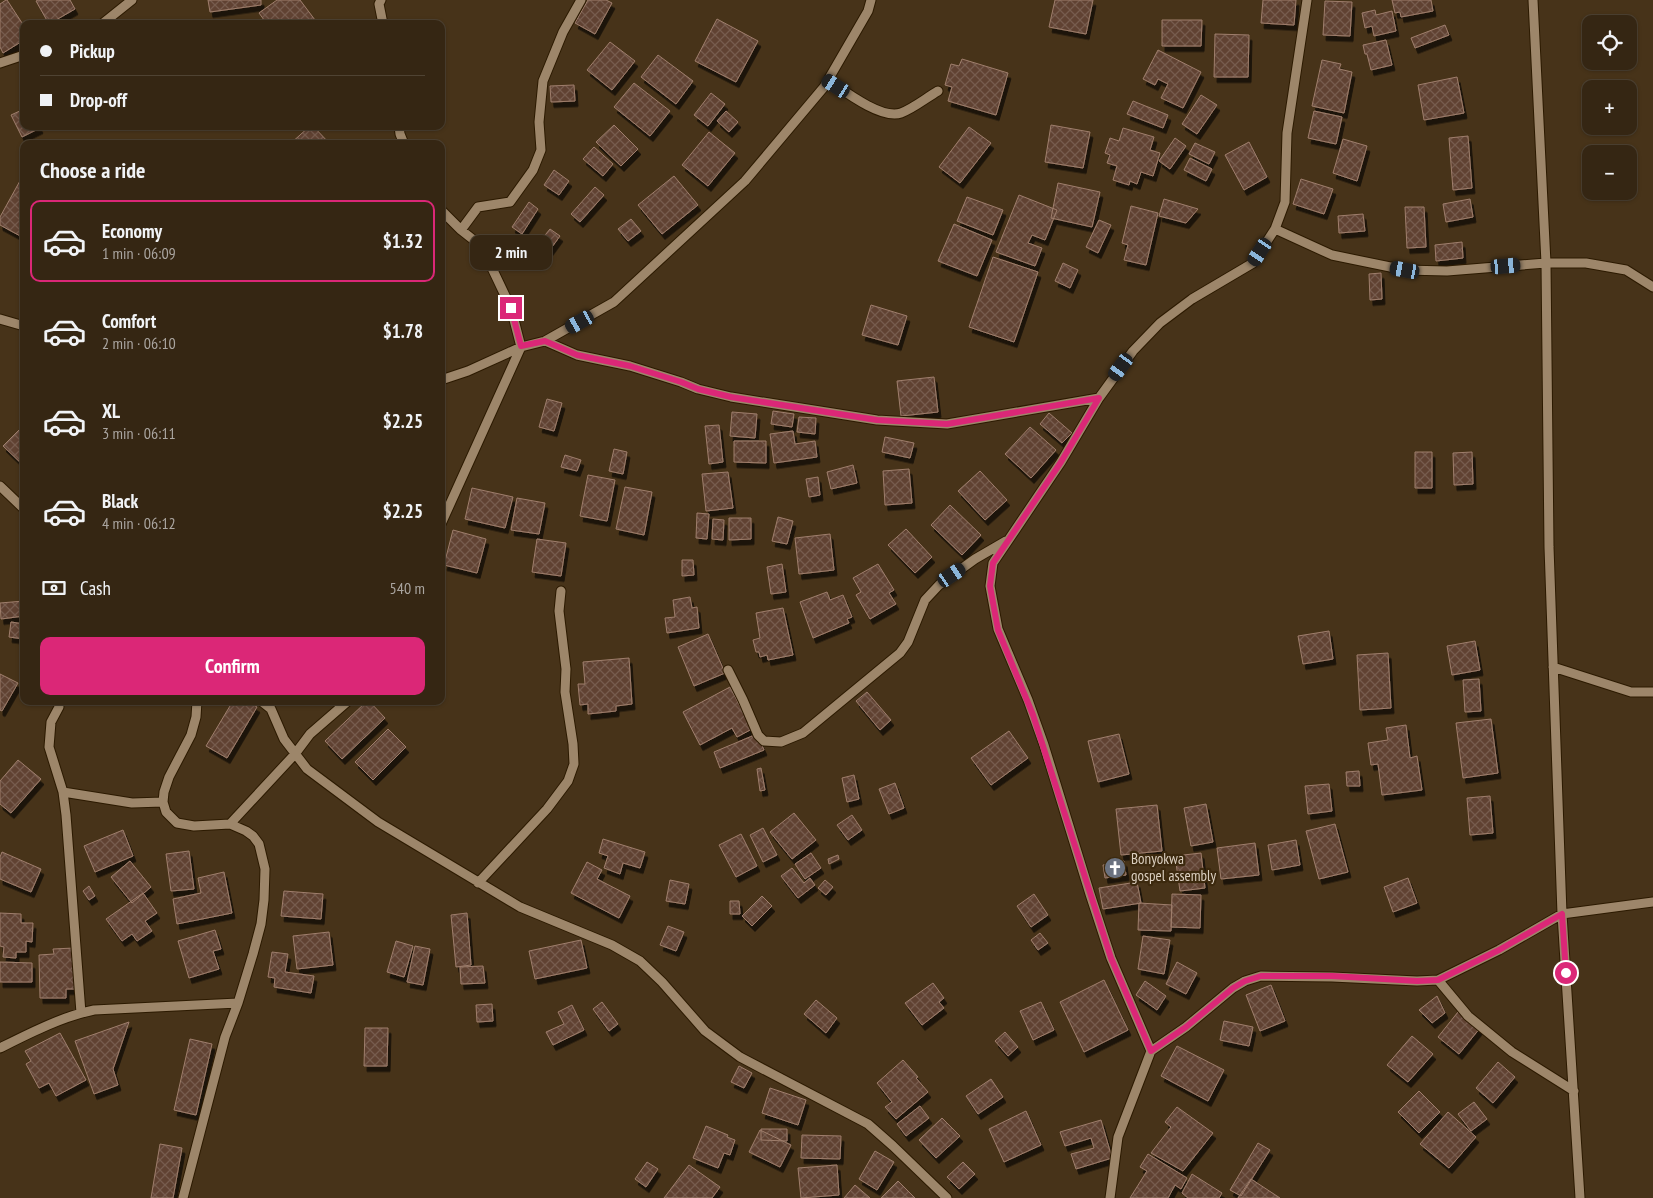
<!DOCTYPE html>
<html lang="en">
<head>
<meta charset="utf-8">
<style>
  :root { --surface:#352613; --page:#403221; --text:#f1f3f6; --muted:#aaa5a0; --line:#4f4333; --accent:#db2777 }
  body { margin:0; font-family:"PT Sans Narrow",sans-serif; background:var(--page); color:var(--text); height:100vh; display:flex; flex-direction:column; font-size:19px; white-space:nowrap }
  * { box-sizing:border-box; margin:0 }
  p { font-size:16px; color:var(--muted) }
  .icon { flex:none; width:28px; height:28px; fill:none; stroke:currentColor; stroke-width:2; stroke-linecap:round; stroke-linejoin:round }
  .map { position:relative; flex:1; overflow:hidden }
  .details { position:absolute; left:20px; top:140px; width:425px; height:565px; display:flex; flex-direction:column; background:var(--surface); border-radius:10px; box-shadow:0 1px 4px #0004,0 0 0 1px var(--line) }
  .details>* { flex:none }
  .hud { position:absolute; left:20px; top:20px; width:425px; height:110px; border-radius:10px; box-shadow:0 1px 4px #0004,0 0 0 1px var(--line); display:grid; align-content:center; height:110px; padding:0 20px; background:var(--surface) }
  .controls { position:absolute; left:1582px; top:15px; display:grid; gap:10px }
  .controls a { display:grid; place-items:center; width:55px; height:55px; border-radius:10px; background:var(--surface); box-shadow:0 1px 4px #0004,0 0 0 1px var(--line); font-size:25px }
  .end { position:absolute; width:22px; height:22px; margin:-11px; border:6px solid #db2777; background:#fff; box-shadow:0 0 0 2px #fff }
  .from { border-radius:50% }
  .bubble { position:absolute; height:35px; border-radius:10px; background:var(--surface); box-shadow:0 1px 4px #0004,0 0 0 1px var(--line); font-size:16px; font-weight:600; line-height:35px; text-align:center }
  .car { position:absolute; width:15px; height:30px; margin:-15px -8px; border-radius:6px; box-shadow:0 0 4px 1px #0007; background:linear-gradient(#222 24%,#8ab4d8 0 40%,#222 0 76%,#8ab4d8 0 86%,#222 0) }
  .hud b { display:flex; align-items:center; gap:18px; height:48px; font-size:19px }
  .hud b+b { border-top:1px solid var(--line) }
  .hud i { width:12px; height:12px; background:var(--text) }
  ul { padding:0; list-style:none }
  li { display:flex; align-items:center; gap:15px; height:82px; margin:0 10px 8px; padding:0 10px; border:2px solid transparent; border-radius:10px }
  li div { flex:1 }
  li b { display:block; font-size:19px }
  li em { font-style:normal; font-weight:600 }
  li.selected { border-color:var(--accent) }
  li>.icon { width:45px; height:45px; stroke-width:1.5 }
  h2 { padding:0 20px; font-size:22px; line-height:60px }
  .pay { display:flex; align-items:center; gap:12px; height:55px; padding:0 20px; font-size:19px }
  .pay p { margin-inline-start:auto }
  .action { display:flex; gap:10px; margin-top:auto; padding:10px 20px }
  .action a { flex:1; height:58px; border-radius:10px; background:var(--accent); color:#fff; font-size:20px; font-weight:600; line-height:58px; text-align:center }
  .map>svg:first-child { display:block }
  .building { fill:url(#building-cross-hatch); stroke:#9f7e6c; filter:url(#shadow) }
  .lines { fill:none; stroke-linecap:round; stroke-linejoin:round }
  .minor-casing { stroke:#2c1a01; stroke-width:11 }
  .minor { stroke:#9d866a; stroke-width:9 }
  .route { stroke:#db2777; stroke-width:6 }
  .labels { text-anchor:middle; stroke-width:4.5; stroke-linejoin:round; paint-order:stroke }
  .poi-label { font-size:15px; fill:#dcd0c1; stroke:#3c290e; text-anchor:start }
</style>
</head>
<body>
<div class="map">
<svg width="1653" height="1198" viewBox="0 0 1653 1198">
  <defs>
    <pattern id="building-cross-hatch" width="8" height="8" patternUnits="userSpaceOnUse" patternTransform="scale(1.25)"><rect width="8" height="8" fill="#604232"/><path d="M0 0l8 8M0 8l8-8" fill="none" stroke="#765c4e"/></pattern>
    <filter id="shadow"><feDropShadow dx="3" dy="5.5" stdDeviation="0" flood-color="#0009"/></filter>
  </defs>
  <rect width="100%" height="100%" fill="#473319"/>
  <!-- building -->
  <path class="building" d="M6,0h1l17,26v14l-21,13 -3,-6v-43z
    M38,0h32l5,9 -26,15 -13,-23z
    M208,0h53v5l-51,7z
    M277,0h23l18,24h-51l-8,-11z
    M588,0h18l6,3 -17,31 -20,-11z
    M1055,0h38l-7,34 -37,-7z
    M1263,0h33l-2,25 -33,-2z
    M1392,0h39l2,11 -32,6 -1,-5 -5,1z
    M1325,1l27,1 -2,34 -27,-1z
    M1375,10l1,5 16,-4 4,20 -22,5 -2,-10 -7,2 -3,-15z
    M717,19l41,22 -22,41 -41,-21z
    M1162,20h40l-1,26h-39z
    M1445,25l4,10 -34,13 -4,-10z
    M1215,34l34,1 -1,42h-34z
    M1386,40l6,25 -21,5 -4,-16h-2l-2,-9z
    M610,42l25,19 -23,29 -25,-20z
    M1158,50l43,22 -18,36 -22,-10 7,-14 -10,-5 -3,6 -12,-6z
    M658,55l35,26 -17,23 -35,-27z
    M962,59l46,14 -12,42 -48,-14 4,-14 -7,-2 6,-21 8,2z
    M1322,60l19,4 -2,5 13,3 -8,41 -32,-7z
    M1457,77l7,36 -40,7 -6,-35z
    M634,83l36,28 -20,25 -36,-29z
    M574,85l1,16 -24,1 -1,-16z
    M711,93l14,11 -17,22 -14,-11z
    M1201,95l16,10 -20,29 -15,-10z
    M1133,101l35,14 -5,13 -36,-14z
    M24,109v17h15l1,2 -18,9 -11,-22z
    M726,111l12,11 -9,10 -12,-11z
    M1314,111l28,6 -6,27 -28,-6z
    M614,125l24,24 -17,17 -25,-24z
    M1051,125l39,7 -7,36 -38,-6z
    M310,126h3l17,18h-40z
    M969,127l22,16 -31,40 -21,-16z
    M1123,128l31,9 -4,13 10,3 -7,23 -12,-4 -4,12 -7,-3 -1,4 -16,-5 4,-14 -10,-3 3,-8 -5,-2 5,-15 9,3z
    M709,132l26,21 -27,33 -26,-21z
    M1468,136l4,52 -19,2 -4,-52z
    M1175,138l11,8 -16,23 -11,-8z
    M1343,139l24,7 -10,35 -24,-8z
    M1249,142l18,35 -23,13 -19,-35z
    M1195,143l20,9 -6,12 -20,-10z
    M594,147l19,17 -10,12 -20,-17z
    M1190,158l22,11 -6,12 -22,-11z
    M554,170l15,11 -10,14 -15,-10z
    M674,176l24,29 -36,29 -24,-29z
    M21,179l3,2v57l-24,-13v-8z
    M1301,179l32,10 -9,25 -31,-10z
    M1058,183l42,9 -8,35 -41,-9z
    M595,187l9,8 -24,27 -9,-8z
    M1019,195l38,15 -12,30 -13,-5 -4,8 14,5 -7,18 -39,-14z
    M967,197l36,13 -10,25 -36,-14z
    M1164,199l34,10 -12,14 -27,-7z
    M1470,199l3,18 -27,5 -3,-18z
    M529,202l9,7 -16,25 -10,-7z
    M1131,206l27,7 -12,52 -22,-5 4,-15 -6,-2z
    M1405,207h19l2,40 -19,1z
    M1363,214l2,17 -26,2 -1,-17z
    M631,219l10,12 -13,10 -10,-12z
    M1099,220l12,5 -13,28 -12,-6z
    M954,224l38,16 -15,36 -39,-15z
    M550,229l10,7 -16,22 -11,-8z
    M1462,242l1,16 -27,3 -1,-16z
    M993,257l45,15 -24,70 -45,-15z
    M1063,263l15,7 -8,18 -15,-7z
    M1381,273l1,26 -12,1 -1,-26z
    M871,305l36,11 -9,29 -36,-10z
    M934,377l4,35 -37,4 -4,-35z
    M547,399l15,4 -8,28 -15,-4z
    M773,411l21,3 -2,13 -21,-3z
    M732,412l25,2 -2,24 -25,-2z
    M1049,413l23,20 -10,10 -22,-19z
    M799,417l17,1 -1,16 -18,-2z
    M719,425l4,37 -14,2 -4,-38z
    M1030,427l26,23 -25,28 -26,-24z
    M19,430l5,4v32l-21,-20z
    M793,431l2,13 20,-3 2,16 -43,6 -4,-29z
    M885,437l29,6 -4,15 -28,-6z
    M734,441h32v22l-32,-1z
    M614,449l13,3 -4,22 -14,-3z
    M1415,452h17v36h-17z
    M1472,452l1,32 -19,1 -1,-32z
    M565,455l16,5 -4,11 -16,-4z
    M853,465l4,18 -26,6 -4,-17z
    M909,469l3,34 -27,2 -2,-34z
    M980,471l27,29 -22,20 -27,-29z
    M728,472l5,36 -27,3 -4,-37z
    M588,475l27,5 -8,41 -27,-5z
    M818,477l2,18 -11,2 -3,-18z
    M625,487l27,5 -8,43 -28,-6z
    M472,488l41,9 -8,31 -40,-9z
    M517,498l28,5 -6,31 -28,-4z
    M950,505l31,30 -19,20 -31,-30z
    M697,513l12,1 -2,25 -11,-1z
    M778,517l15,4 -6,23 -15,-3z
    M729,518h22v21l-22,1z
    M713,519l11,1 -1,20 -11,-1z
    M906,529l26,28 -17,16 -27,-28z
    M453,530l33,9 -9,34 -33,-8z
    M830,534l4,36 -35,4 -4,-36z
    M537,539l29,4 -5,33 -29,-4z
    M682,560h11l1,15 -12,1z
    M782,564l4,28 -15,2 -4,-27z
    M878,564l16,26 -5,3 7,11 -26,15 -14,-24 5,-3 -8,-14z
    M827,592l3,8 13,-5 9,22 -5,2 2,4 -36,15 -13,-36z
    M690,597l2,11 5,-1 2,21 -32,5 -2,-15 10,-1 -2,-17z
    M24,601v15l-23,3 -1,-16z
    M783,608l10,47 -25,5 -1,-5 -7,2 -1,-5h-3l-3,-12 7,-2 -4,-25z
    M11,622l13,2v15l-15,-2z
    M1329,631l4,28 -30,5 -5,-28z
    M708,634l17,39 -31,13 -16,-39z
    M1475,641l5,29 -28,5 -5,-29z
    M1388,653l3,55 -31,2 -3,-55z
    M629,658l3,46 -16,2v5l-28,3v-10l-8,1 -2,-21h7l-2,-22z
    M0,674l18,9 -16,28 -2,-1z
    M1479,679l2,32 -16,1 -2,-32z
    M730,687l22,42 -15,8 -5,-9 -32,17 -17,-33z
    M867,692l24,28 -11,10 -24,-29z
    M233,701h14l10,6 -30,51 -21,-12z
    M367,701h2l16,17 -43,41 -17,-18z
    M1491,719l7,54 -35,5 -7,-55z
    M1406,725l4,33 7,-2 5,34 -40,5 -4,-31 -7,1 -3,-22 20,-3 -2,-12z
    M388,729l18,18 -33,33 -18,-18z
    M1009,731l19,27 -37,27 -20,-27z
    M757,734l7,16 -44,18 -6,-16z
    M1119,734l10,40 -31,8 -10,-41z
    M18,760l23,19 -30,34 -11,-9v-23z
    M761,768l4,22 -5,1 -3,-22z
    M1359,771l1,15h-13l-1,-14z
    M854,775l5,24 -12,3 -5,-24z
    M895,783l9,25 -15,6 -10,-25z
    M1329,784l3,27 -24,3 -3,-28z
    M1490,796l3,37 -23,2 -3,-37z
    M1206,804l7,38 -22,4 -7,-38z
    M1157,805l5,46 -41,4 -5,-46z
    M794,813l22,27 -24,19 -22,-27z
    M852,815l10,15 -14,10 -11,-15z
    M1335,824l13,48 -29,7 -13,-48z
    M763,828l14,27 -14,7 -13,-27z
    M123,830l10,26 -38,16 -11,-26z
    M741,834l16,32 -21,11 -17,-32z
    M603,839l42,13 -5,16 -17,-5 -3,11 -16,-6 4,-12 -9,-3z
    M1296,840l4,25 -28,5 -4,-25z
    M1255,843l4,32 -38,4 -4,-31z
    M189,851l5,38 -23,2 -5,-37z
    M2,852l39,17 -10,23 -31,-13v-22z
    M811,853l10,15 -16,11 -10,-15z
    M1201,853l4,35 -25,3 -5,-35z
    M838,855l1,4 -10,5 -1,-5z
    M130,861l21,26 -19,16 -21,-26z
    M1124,861l2,14 -21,3 -2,-13z
    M587,862l15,8 -5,9 33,17 -11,22 -48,-25z
    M792,868l12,15 6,-5 5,7 -17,13 -17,-22z
    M224,872l8,41 -55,11 -4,-25 28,-6 -3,-15z
    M1408,878l9,25 -24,9 -9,-25z
    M670,880l19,4 -4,20 -19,-3z
    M825,880l8,7 -7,8 -8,-7z
    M1137,882l4,21 -38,6 -4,-21z
    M89,886l6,10 -6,4 -6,-9z
    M284,891l39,3 -2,25 -40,-3z
    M143,893l14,20 -12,8 7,10 -15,10 -5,-7 -10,7 -16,-22z
    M1034,894l14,21 -17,12 -14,-21z
    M1172,894l29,1 -1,33 -29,-1z
    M762,896l10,10 -20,20 -10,-10z
    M730,901h9l1,13h-10z
    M1139,903l33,2 -1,26 -33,-1z
    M0,913l21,1v9h12l-1,19 -6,-1v11h-10v6l-13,-1 1,-10 -4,-1z
    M467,913l4,52 -15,2 -5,-52z
    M668,926l16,6 -8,19 -16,-6z
    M215,930l6,19 -8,2 6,18 -30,9 -11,-37z
    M329,932l4,33 -36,4 -4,-33z
    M1040,933l8,10 -10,7 -7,-10z
    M1143,936l27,4 -6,34 -26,-5z
    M581,940l6,28 -52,11 -6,-28z
    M396,941l17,5 -9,31 -17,-5z
    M415,946l15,3 -7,36 -16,-3z
    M74,948l1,41h-9v9h-26l-1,-43 15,-1 -1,-5z
    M272,952l16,2 -3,18 29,4 -3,17 -37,-6 1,-9 -7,-1z
    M0,962l32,1v19h-32z
    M1177,962l20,11 -11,21 -20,-10z
    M483,966l2,17 -24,1 -1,-17z
    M1104,980l24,50 -44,22 -24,-50z
    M1145,981l21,15 -9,14 -21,-15z
    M933,983l11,15 -5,4 5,6 -22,17 -17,-22z
    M1271,985l14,36 -25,10 -14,-36z
    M1437,996l8,17 -13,10 -13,-13z
    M816,1000l21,18 -11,15 -22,-19z
    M602,1002l16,22 -9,7 -16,-22z
    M1041,1002l13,28 -21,10 -13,-29z
    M492,1004l1,17 -16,1 -1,-17z
    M572,1005l12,25 -31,15 -7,-13 18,-8 -6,-12z
    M1458,1012l22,16 -21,26 -21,-17z
    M1224,1021l29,6 -4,19 -29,-6z
    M129,1022l-16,47 5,16 -24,9 -19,-53z
    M365,1028h23l-1,38h-23z
    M1005,1032l13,15 -10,9 -13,-15z
    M60,1033l26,47 -30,16 -7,-13 -10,5 -13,-24 5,-3 -6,-10z
    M1412,1036l21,18 -25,28 -21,-17z
    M190,1039l22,5 -16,71 -22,-5z
    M1177,1046l47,24 -16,31 -47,-25z
    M903,1060l15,17 -2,1 12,14 -32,27 -11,-12 7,-5 -15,-19z
    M1498,1062l17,15 -22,26 -17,-15z
    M739,1066l13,7 -8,15 -13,-6z
    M991,1079l12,18 -25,17 -12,-18z
    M770,1088l36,12 -8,25 -36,-12z
    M1419,1091l21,21 -21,21 -21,-21z
    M1474,1102l13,17 -16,12 -13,-17z
    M920,1106l9,12 -23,18 -9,-12z
    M1177,1107l36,26 -30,38 -32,-18 20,-26 -6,-5z
    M1026,1111l15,34 -37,17 -15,-33z
    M1448,1112l28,25 -27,31 -29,-24z
    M942,1118l18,18 -24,22 -17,-18z
    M1101,1120l11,38 -36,11 -5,-15 23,-6 -3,-10 -26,8 -5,-14z
    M706,1126l22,9 -1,2 8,3 -5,15 -6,-2 -6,15 -25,-10z
    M761,1129h26v12l-26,-1z
    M760,1130l31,15 -11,22 -31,-15z
    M802,1135l39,1 -1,23 -39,-1z
    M1258,1143l12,7 -29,46 -11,-6z
    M160,1144l22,4 -9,50h-22z
    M875,1151l19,11 -17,28 -18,-11z
    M1148,1154l39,24 -6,11 -6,-4 -7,13h-38l17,-27 -7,-4z
    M647,1162l11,7 -12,18 -11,-8z
    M963,1162l12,12 -16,15 -12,-12z
    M689,1165l31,22 -8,11h-48z
    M837,1165l2,30 -38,3 -3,-30z
    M1192,1174l30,19 -3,5h-31l-6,-5z
    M1251,1179l29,19h-42z
    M898,1181l17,17h-34z
    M855,1185l15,13h-26z"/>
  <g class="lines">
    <!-- minor casing -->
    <g class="minor-casing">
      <path id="minor" d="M381,0l-2,4 4,20
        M1533,0l13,263 3,284 13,367 18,284
        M102,24l30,-24
        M0,63l24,-8
        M828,80c16,11 54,40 73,33 13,-5 25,-15 37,-22
        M399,126l1,8 4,10
        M441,210l20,20 14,11 16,25 20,42 10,39 -80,177
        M1275,229l57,26 73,15 42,1 99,-8h40l40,7 27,17
        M461,230l17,-23 32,-5 23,-32 8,-20 -2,-28 4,-41 20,-49 18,-32
        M0,319l24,7
        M545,341l32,14 53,11 51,16 17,7 33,8 146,23 70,4 152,-26
        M441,380l27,-9 53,-24 24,-6 69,-39 131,-121 79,-94 44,-76 3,-11
        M0,486l24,23
        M1553,667l78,25h22
        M728,670l15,30 15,35 6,6 17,1 22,-9 97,-80 8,-11 17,-42 14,-15 36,-26 31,-18
        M58,701l1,6 -8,15 -2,25 14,45 3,23 15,198
        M261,701l10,8 13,30 23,30 71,53 142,85 92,38 28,16 22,21 43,49 35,26 128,67 25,22 54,52
        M63,792l69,11 31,-1
        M230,824l65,-70 15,-20 38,-33
        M478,883l69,-74 21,-28 6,-17 -1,-20 -8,-52 1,-23 -7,-58 2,-20
        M1438,980l30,36 44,36 62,39
        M0,1048c30,-15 61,-31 94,-38l144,-7
        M1151,1051l35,-24 47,-39 12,-7 16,-5 71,1 85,4 21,-1 61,-30 63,-36 91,-12
        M183,1198l42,-161 13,-34 15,-49 8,-30 3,-24 1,-31 -6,-25 -6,-8 -7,-5 -16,-7 -36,2 -17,-3 -11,-11 -3,-10 1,-10 5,-15 22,-42 5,-18 1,-16
        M1110,1198l8,-61 33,-86 -40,-93 -21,-64 -46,-149 -16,-45 -30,-71 -8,-43 3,-23 68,-101 38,-64 34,-47 27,-28 32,-24 61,-36 22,-34 10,-27 2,-69 20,-133"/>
    </g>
    <!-- minor -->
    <use href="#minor" class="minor"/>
  </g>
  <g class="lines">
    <!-- route -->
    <path class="route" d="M511,308l10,38 24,-5 32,14 53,11 51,16 17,7 33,8 146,23 70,4 152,-26 -38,64 -68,101 -3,23 8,44 35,85 78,243 40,93 35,-24 47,-39 12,-7 16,-5h71l85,5 21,-1 61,-30 63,-36 4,59"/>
  </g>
  <!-- icons -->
  <defs>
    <g id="church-disc" transform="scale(1.125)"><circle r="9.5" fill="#6b7280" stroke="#3c290e"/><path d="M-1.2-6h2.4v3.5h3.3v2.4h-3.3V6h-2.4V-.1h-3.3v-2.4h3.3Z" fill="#fff"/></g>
  </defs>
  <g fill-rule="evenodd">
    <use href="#church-disc" x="1115" y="868"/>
  </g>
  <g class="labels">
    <!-- poi labels -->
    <g class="poi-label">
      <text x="1131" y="864">Bonyokwa<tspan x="1131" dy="17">gospel assembly</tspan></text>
    </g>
  </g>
</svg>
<div class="controls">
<a><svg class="icon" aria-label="locate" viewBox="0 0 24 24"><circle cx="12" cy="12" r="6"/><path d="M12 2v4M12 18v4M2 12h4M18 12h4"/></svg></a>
<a>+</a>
<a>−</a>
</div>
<i class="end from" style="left:1566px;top:973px"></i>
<i class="end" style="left:511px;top:308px"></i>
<div class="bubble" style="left:470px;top:235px;width:82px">2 min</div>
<i class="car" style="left:836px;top:86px;rotate:303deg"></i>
<i class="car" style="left:1260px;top:252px;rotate:213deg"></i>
<i class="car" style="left:1506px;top:266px;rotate:85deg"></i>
<i class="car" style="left:1405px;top:270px;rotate:280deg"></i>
<i class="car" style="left:580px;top:322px;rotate:241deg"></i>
<i class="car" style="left:1121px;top:367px;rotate:216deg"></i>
<i class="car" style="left:952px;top:575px;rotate:56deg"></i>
<div class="hud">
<b><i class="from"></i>Pickup</b>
<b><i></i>Drop-off</b>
</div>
<section class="details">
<h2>Choose a ride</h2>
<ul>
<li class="selected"><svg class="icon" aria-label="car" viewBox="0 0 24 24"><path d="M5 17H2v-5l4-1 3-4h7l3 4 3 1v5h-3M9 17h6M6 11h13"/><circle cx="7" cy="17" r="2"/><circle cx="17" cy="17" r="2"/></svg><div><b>Economy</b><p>1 min · 06:09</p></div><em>$1.32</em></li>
<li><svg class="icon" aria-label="car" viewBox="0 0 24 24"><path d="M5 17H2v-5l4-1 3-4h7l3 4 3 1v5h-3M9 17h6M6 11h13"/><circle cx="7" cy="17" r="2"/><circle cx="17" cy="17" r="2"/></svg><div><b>Comfort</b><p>2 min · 06:10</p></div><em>$1.78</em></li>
<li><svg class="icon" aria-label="car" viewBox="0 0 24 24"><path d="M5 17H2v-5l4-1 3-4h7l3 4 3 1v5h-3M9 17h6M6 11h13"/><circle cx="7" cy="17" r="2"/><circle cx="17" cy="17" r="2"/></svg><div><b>XL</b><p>3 min · 06:11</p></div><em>$2.25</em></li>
<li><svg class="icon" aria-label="car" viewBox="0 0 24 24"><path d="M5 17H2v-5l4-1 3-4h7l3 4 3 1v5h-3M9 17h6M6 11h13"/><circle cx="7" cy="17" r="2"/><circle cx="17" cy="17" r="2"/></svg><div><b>Black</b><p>4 min · 06:12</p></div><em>$2.25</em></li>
</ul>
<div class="pay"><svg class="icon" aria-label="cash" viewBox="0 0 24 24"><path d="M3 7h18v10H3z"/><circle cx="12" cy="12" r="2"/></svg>Cash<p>540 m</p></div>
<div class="action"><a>Confirm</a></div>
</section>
</div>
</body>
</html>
